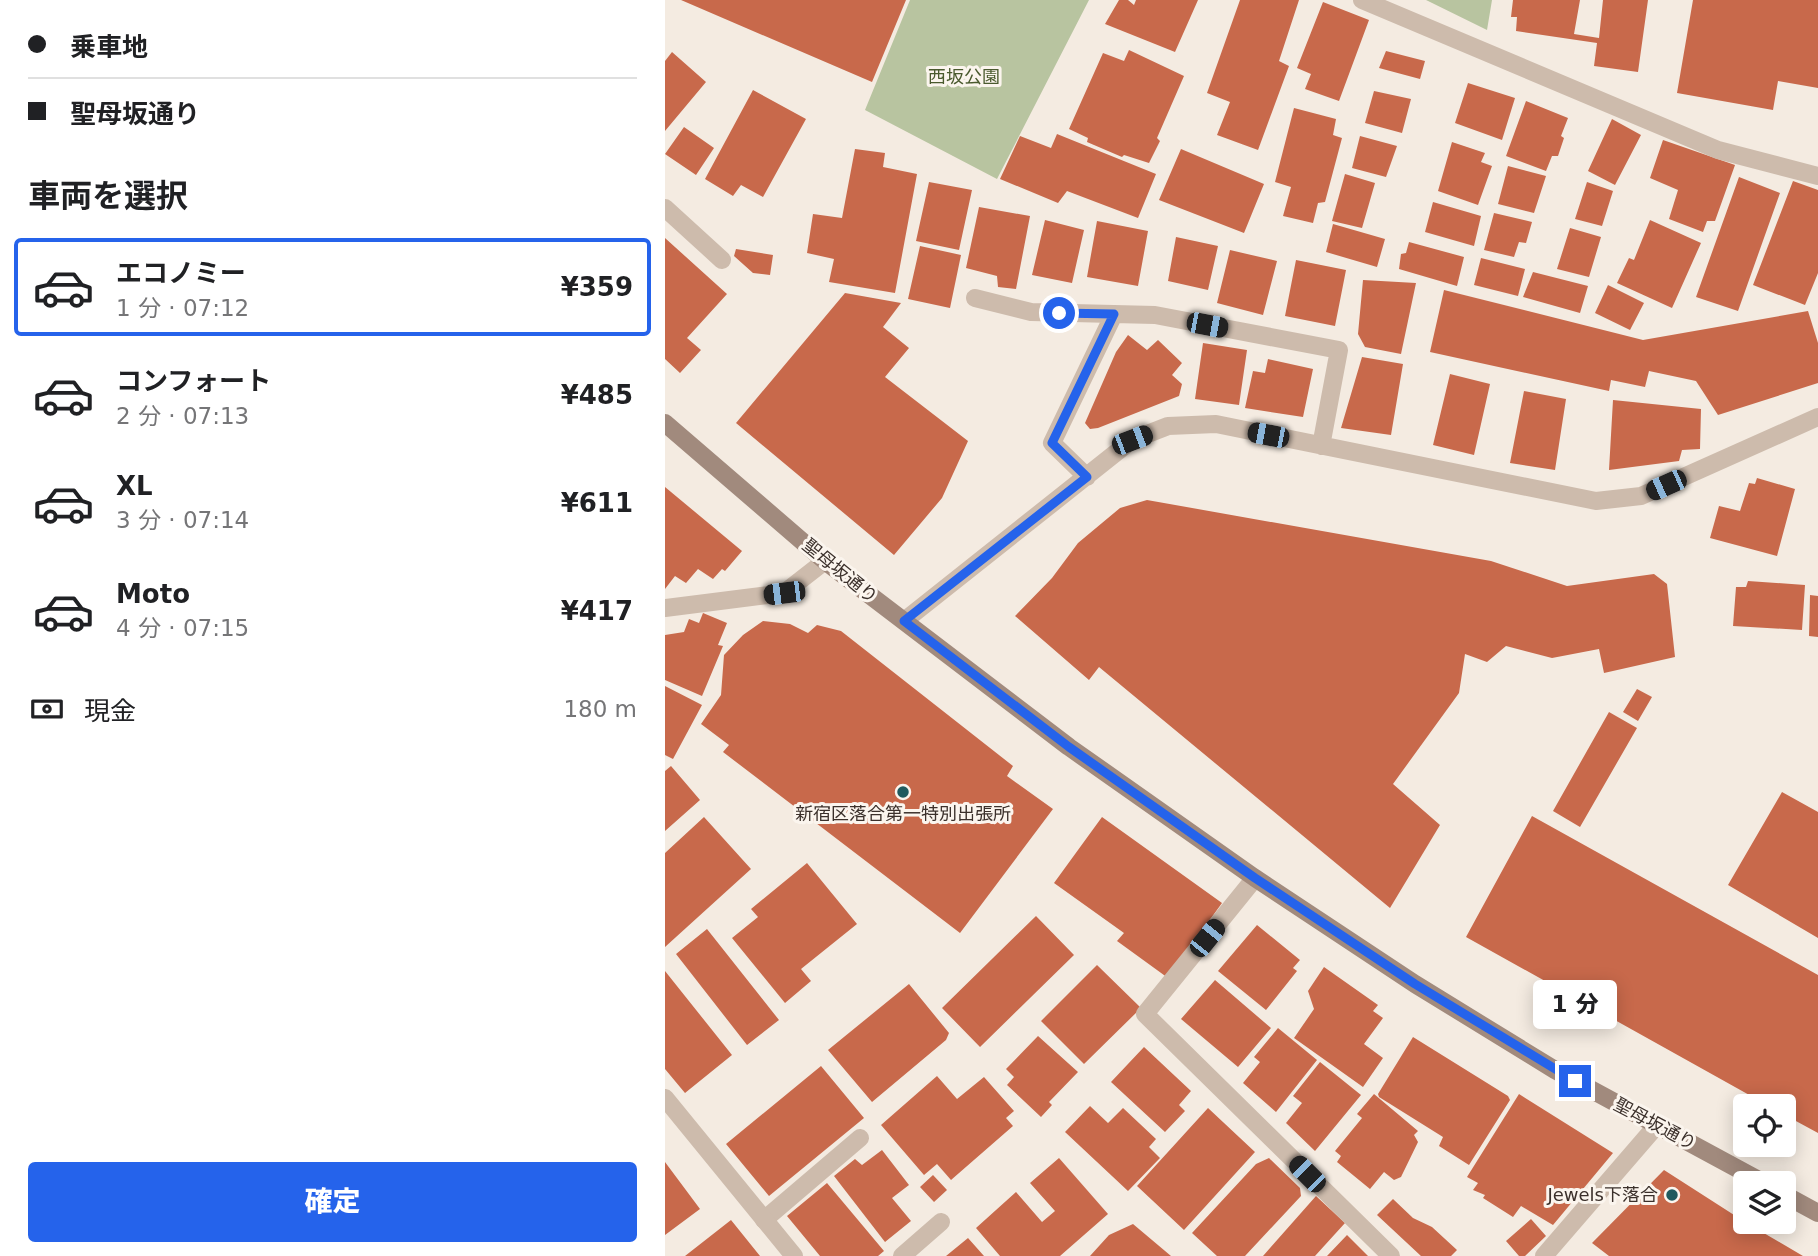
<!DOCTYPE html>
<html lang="ja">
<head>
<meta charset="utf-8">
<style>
  :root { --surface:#fff; --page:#f2f2f2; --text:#202124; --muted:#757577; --line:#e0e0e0; --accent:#2563eb }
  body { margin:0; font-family:"DejaVu Sans","Noto Sans JP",sans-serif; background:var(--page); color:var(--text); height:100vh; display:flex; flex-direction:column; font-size:26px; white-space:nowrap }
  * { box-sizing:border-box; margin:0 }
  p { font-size:23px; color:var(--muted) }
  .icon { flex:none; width:38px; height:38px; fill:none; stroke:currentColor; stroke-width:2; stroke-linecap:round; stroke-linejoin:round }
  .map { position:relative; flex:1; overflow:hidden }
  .panel { display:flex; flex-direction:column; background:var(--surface); width:665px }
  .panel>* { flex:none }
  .hud { display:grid; align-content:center; height:154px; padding:0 28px; background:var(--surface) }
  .fabs { position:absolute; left:1068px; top:1094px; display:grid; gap:14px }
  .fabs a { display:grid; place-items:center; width:63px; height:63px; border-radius:7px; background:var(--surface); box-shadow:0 4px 18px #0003; font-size:35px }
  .end { position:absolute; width:32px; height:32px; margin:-16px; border:9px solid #2563eb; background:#fff; box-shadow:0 0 0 4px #fff }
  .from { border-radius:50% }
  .bubble { position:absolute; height:49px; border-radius:7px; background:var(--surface); box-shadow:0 4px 18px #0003; font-size:23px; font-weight:800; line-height:49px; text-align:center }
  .car { position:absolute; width:21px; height:42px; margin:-21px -10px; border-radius:9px; box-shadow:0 0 5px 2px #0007; background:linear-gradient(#222 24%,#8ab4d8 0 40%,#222 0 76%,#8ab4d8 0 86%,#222 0) }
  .hud b { display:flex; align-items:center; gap:24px; height:66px; font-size:26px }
  .hud b+b { border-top:2px solid var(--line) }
  .hud i { width:18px; height:18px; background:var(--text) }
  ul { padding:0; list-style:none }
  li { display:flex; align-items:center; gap:21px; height:98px; margin:0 14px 10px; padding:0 14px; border:4px solid transparent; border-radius:7px }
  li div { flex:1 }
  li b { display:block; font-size:26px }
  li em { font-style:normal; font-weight:800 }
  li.on { border-color:var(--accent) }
  li>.icon { width:63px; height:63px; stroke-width:1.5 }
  h2 { padding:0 28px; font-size:32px; line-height:84px }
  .pay { display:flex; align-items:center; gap:18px; height:77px; padding:0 28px; font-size:26px }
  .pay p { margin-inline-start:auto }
  .cta { display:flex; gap:14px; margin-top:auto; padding:14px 28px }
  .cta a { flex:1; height:80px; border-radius:7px; background:var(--accent); color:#fff; font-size:28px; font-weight:800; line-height:80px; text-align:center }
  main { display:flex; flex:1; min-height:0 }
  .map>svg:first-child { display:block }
  .green { fill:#b8c4a0 }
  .building { fill:#c8694b }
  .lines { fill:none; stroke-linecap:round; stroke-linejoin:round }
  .lane { stroke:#cdbbac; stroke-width:18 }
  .street { stroke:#cdbbac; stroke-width:18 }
  .secondary { stroke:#a18a7d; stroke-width:18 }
  .route { stroke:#2563eb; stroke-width:9 }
  .poi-dot { fill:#1f5a5e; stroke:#fbf5ee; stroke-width:2.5 }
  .labels { text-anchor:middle; stroke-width:6; stroke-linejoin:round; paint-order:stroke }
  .park-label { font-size:18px; fill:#4a5a2e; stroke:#fbf5ee }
  .street-label { font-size:18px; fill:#3b302b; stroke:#fbf5ee }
  .poi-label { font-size:18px; fill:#3b302b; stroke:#fbf5ee }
</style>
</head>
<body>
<main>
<section class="panel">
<div class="hud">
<b><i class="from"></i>乗車地</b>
<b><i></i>聖母坂通り</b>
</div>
<h2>車両を選択</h2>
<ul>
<li class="on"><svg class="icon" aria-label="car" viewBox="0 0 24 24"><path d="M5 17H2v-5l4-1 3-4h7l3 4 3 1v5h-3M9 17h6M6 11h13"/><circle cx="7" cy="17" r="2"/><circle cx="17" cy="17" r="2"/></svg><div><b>エコノミー</b><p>1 分 · 07:12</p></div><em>¥359</em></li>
<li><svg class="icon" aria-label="car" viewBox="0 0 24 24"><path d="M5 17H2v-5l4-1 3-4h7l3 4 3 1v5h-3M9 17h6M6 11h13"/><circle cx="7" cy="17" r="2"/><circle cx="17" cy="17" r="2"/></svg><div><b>コンフォート</b><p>2 分 · 07:13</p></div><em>¥485</em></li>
<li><svg class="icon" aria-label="car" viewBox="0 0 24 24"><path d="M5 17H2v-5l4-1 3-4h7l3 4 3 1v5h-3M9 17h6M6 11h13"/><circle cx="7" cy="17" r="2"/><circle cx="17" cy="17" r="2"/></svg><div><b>XL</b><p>3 分 · 07:14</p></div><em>¥611</em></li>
<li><svg class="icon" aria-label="car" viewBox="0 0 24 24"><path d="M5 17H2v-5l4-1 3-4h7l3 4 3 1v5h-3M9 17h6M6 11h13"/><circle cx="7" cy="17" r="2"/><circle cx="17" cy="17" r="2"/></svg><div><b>Moto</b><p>4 分 · 07:15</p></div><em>¥417</em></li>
</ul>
<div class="pay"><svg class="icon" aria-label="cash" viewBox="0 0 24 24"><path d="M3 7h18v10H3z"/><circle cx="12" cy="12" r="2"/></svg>現金<p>180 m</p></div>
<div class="cta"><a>確定</a></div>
</section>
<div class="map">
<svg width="1153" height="1256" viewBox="0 0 1153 1256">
  <rect width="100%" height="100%" fill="#f4ebe1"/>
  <!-- green -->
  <path class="green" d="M245,0h179l-92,179 -132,-69z
    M761,0h66l-5,30z"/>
  <!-- building -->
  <path class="building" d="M16,0h225l-34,82z
    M454,0h9l6,5 2,-5h62l-23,52 -70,-28z
    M575,0h59l-20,61 10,5 -31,84 -41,-15 13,-33 -23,-9z
    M848,0h67l-6,34 25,4 4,-38h45l-10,72 -44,-6 3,-23 -81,-12 1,-14h-6z
    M1028,0h125v88l-40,-7 -5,29 -96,-17z
    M658,2l46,18 -30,81 -34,-12 6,-15 -14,-6z
    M464,50l55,26 -27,62 3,3 -11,22 -25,-8 -2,2 -35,-15 1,-4 -19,-9 34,-76 21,8z
    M721,51l39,10 -5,18 -41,-11z
    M7,52l34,30 -41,49v-70z
    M803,83l47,15 -13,42 -47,-17z
    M88,90l53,29 -43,78 -22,-12 -8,11 -28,-17z
    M709,91l37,8 -9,34 -37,-10z
    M861,101l42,17 -7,18 3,2 -6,18h-6l-6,15 -40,-15z
    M629,108l42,11 -3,16 9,3 -17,64 -7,1 -5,20 -30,-7 8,-29 -16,-5z
    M947,119l29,16 -26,50 -27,-14z
    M19,127l30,21 -18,27 -31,-21z
    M392,134l99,40 -18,44 -71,-27 -9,12 -58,-24 20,-43 31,12z
    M695,136l37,10 -11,31 -34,-9z
    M998,140l72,25 -20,56h-8l-4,11 -34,-13 9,-29 -28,-12z
    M787,142l33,11 -4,9 11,4 -14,39 -40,-14z
    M190,149l30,4 -2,14 34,7 -22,119 -66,-11 5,-23 -27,-6 6,-39 29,4z
    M516,149l83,35 -20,49 -85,-33z
    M843,166l38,10 -12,37 -36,-9z
    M680,174l30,9 -13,45 -30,-7z
    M1074,177l41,16 -42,118 -42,-14z
    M1128,181l25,9v83l-13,32 -52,-20z
    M264,182l43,8 -13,60 -43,-9z
    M922,182l26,9 -11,35 -27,-7z
    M768,202l48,14 -7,30 -49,-14z
    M314,207l51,9 -14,73 -18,-2 -1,-11 -31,-8z
    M829,213l38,9 -6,21 -7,-1 -5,15 -30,-7z
    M380,220l39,10 -12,53 -40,-8z
    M985,220l51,23 -29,65 -55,-25 12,-25 5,2z
    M432,221l51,10 -10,55 -51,-9z
    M668,224l52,15 -8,28 -51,-15z
    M905,228l31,9 -12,40 -32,-8z
    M511,237l42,9 -10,44 -40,-9z
    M0,238l62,56 -40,44 14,12 -21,23 -15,-14z
    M744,242l55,15 -7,29 -58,-17 2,-15 5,-1z
    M255,246l41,9 -11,53 -42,-9z
    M71,249l37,6 -3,20 -17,-2 -19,-17z
    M565,250l47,11 -14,54 -46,-12z
    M816,258l44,11 -7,27 -44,-11z
    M631,260l50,10 -11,56 -50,-10z
    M868,272l55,14 -8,27 -57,-16z
    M698,280l53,3 -15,71 -36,-7 -7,-13z
    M943,285l36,18 -14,27 -35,-17z
    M779,290l199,50 165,-29 10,32v40l-100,32 -22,-34 -47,-10 -4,16 -34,-7 -2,11 -179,-39z
    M180,293l56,10 -18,24 26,21 -24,29 83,64 -26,57 -48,57 -158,-132z
    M463,335l19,15 11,-10 24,23 -10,12 10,9 -3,12 -81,32 -8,1 -5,-6 31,-71z
    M538,343l44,7 -8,55 -44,-6z
    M697,357l41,7 -12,71 -50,-7z
    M603,359l45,10 -10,48 -58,-9 8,-37 12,2z
    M785,374l40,10 -16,71 -41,-10z
    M859,391l42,8 -11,71 -45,-7z
    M948,400l88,9 -1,40 -18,1 -3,11 -70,9z
    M1092,478l38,11 -18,67 -67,-18 9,-32 21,5 9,-28 6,1z
    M0,487l77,64 -17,20 -3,-2 -9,10 -15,-10 -12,14 -11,-7 -10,13z
    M482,500l344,61 76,25 87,-12 13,10 8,73 -71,16 -5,-24 -47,9 -46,-12 -19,16 -22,-8 -6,39 -66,91 47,41 -50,83 -291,-241 -10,13 -74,-64 37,-38 26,-35 42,-35z
    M1083,581l57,4 -3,45 -69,-4 3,-39h10z
    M1145,595l8,1v41l-9,-1z
    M38,613l24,10 -9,22 5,1 -21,50 -37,-16v-45l19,-3 5,-13 10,4z
    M98,621l27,3 18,9 9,-8 24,6 172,135 -6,10 46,33 -93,124 -237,-181 6,-7 -28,-21 20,-29 3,-40 19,-20z
    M0,686l37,19 -29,54 -8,-4z
    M972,689l15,8 -14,24 -15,-9z
    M944,712l28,16 -57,99 -27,-16z
    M6,766l29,34 -35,31v-60z
    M1117,792l36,20v126l-90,-53z
    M867,816l286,159v158l-35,-19v-8h-14l-303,-169z
    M39,817l47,52 -86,78v-94z
    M437,817l120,86 -54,75 -51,-37 7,-8 -70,-50z
    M142,863l50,61 -56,45 10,12 -26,22 -53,-65 26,-21 -7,-8z
    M371,916l38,39 -94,92 -38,-39z
    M592,925l43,35 -7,8 4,3 -31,39 -48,-39z
    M42,929l72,91 -32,25 -71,-91z
    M432,965l44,43 -57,56 -43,-43z
    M659,967l54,38 -5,6 10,7 -19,26 19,14 -20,29 -69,-49 20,-29 -6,-18z
    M0,971l67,84 -47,38 -20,-24z
    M550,980l56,48 -33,39 -57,-48z
    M244,984l40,49 -3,7 -74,62 -44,-52z
    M613,1028l39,32 -41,52 -33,-29 17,-21 -6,-5z
    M373,1036l40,36 -29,30 3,3 -11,12 -34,-32 7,-8 -8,-8z
    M748,1037l95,59 2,4 -41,65 -30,-19 4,-9 -64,-40 -1,-3z
    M479,1047l47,44 -12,14 6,6 -20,21 -54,-50z
    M655,1062l41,33 -46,56 -29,-28 16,-20 -9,-7z
    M156,1066l43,52 -95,78 -43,-52z
    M272,1076l20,23 27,-22 30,34 -8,7 7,8 -62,54 -14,-16 -13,11 -43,-50z
    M709,1094l44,37 -4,4 4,7 -17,35 -7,3 -10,-8 -14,17 -33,-27 4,-6 -6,-5 27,-33 -5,-4z
    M854,1094l94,59 -60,72 -32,-19 -8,11 -30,-19 2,-3 -12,-5 5,-7 -11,-6z
    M425,1106l18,17 15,-15 33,31 -7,8 11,11 -32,33 -63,-59z
    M543,1108l47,44 -71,78 -47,-44z
    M217,1150l27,35 -17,13 19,23 -26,21 -51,-66 21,-17 7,6z
    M394,1158l49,56 -48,42h-60l-24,-28 40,-36 26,30 13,-11 -25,-28z
    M604,1158l31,30 1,8 -56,60h-28l-25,-23 64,-69z
    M0,1162l35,47 -35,26z
    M999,1170l81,52 58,34h-194l-17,-13z
    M268,1175l14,15 -13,12 -14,-15z
    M162,1183l57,68 -6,5h-58l-33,-40z
    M651,1196l29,27 -30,33h-52z
    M728,1199l20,19 19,9 25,23 -6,6h-30l-44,-41z
    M866,1219l15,17 -21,20h-6l-13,-15z
    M66,1220l29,36h-75z
    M468,1224l38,32h-81l19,-21z
    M682,1235l21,21h-41z
    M303,1238l16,18h-38z"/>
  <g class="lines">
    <!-- lane -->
    <path class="lane" d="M0,208l57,52
      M0,608l119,-15 41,-32
      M99,1220l96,-82
      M237,1256l39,-34"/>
    <!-- street -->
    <path class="street" d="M697,0l356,150 100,26
      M310,298l56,14 124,3 184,35 -18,96
      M422,477l-35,-34 62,-129
      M239,621l228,-181 36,-14 48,-2 380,77 45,-5 177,-79
      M590,878l-110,136 246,242
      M0,1098l129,158
      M879,1256l113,-131"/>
    <!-- secondary -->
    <path class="secondary" d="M0,423l160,138 244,186 186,131 160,106 140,86 209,113
      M1118,1194l35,19"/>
  </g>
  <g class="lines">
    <!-- route -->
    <path class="route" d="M394,313l55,1 -62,129 35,34 -183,144 165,126 186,131 160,106 160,97"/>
  </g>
  <!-- markers -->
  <g class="poi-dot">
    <circle cx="238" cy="792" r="7"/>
    <circle cx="1007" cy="1195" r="7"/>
  </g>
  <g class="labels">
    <!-- park labels -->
    <g class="park-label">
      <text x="299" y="83">西坂公園</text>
    </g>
    <!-- street labels -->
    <g class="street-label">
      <text transform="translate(175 571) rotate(39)" y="6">聖母坂通り</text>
      <text transform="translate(990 1124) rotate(28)" y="6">聖母坂通り</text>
    </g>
    <!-- poi labels -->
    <g class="poi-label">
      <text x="238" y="820">新宿区落合第一特別出張所</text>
      <text x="993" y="1201" text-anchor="end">Jewels下落合</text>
    </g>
  </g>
</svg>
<div class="fabs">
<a><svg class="icon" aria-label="locate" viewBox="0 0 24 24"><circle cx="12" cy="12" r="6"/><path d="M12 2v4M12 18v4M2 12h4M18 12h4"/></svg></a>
<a><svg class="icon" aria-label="layers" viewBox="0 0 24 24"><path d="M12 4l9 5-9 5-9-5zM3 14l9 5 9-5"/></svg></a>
</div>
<i class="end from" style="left:394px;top:313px"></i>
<i class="end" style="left:910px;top:1081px"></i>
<div class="bubble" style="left:868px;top:980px;width:84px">1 分</div>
<i class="car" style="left:542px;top:325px;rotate:101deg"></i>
<i class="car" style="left:603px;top:435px;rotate:281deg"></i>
<i class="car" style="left:467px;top:440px;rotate:69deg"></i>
<i class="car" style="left:1001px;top:485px;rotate:246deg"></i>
<i class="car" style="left:119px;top:593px;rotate:263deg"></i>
<i class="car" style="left:542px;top:938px;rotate:39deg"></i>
<i class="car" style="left:642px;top:1174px;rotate:315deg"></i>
</div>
</main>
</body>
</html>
